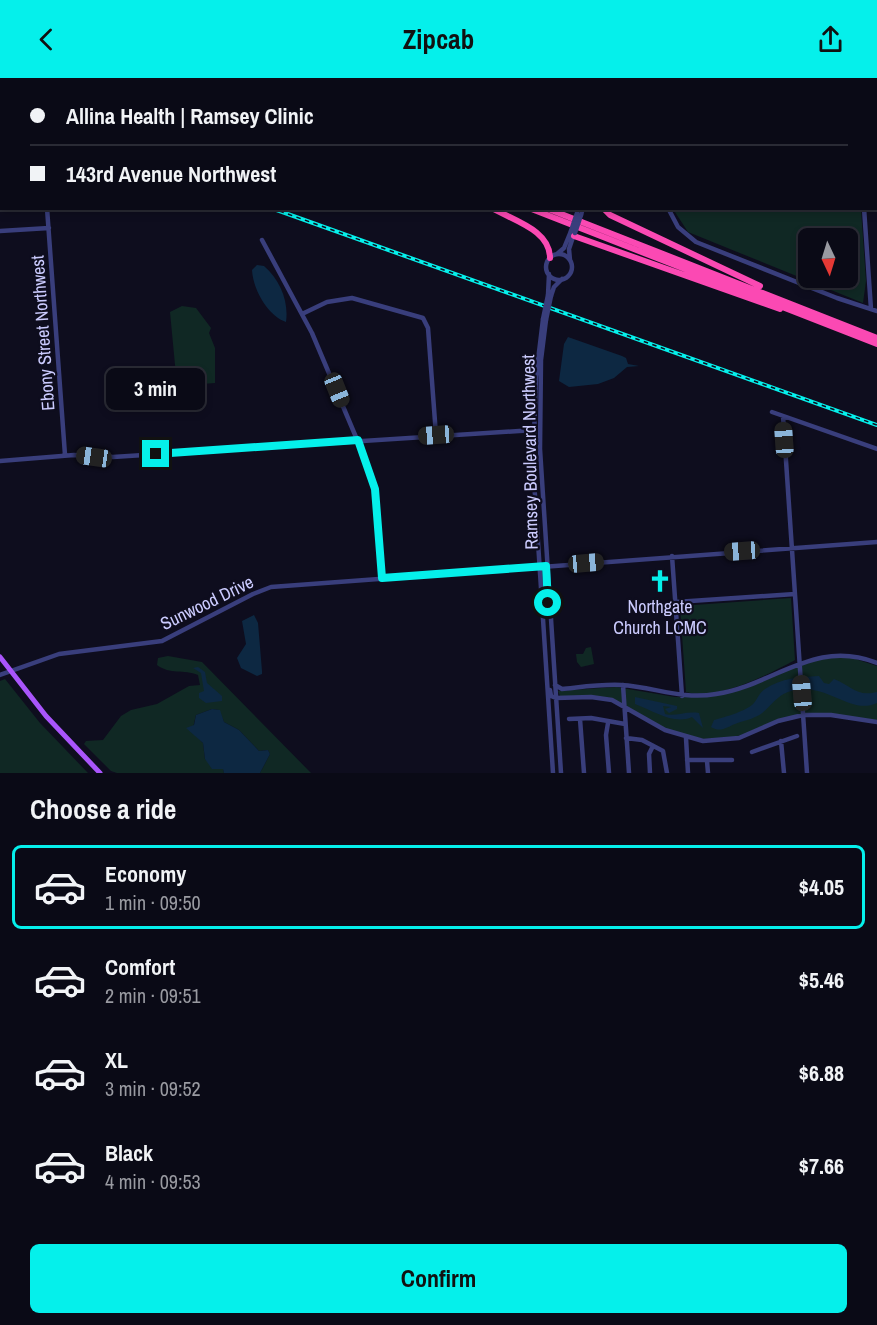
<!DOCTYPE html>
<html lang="en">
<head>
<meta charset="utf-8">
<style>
  :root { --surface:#0a0a16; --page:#13131f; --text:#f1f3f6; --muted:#999aa1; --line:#2a2b35; --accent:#05f0eb }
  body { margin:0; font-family:"Archivo Narrow",sans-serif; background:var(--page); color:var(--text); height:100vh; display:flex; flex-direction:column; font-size:22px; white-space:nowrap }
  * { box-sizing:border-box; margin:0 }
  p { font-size:20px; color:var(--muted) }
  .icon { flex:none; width:33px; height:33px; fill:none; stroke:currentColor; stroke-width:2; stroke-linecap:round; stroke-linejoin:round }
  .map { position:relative; height:695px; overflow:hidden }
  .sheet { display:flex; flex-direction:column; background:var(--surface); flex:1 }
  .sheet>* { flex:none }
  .guide { position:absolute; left:0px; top:0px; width:878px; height:132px; box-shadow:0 3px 9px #0003,0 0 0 2px var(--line); display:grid; align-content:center; height:132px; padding:0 30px; background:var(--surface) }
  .needle { width:39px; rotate:176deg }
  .controls { position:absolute; left:798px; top:150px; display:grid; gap:12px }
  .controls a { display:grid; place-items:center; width:60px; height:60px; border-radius:9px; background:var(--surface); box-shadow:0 3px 9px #0003,0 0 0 2px var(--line); font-size:30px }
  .end { position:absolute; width:27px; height:27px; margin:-14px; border:8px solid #05f0eb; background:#111; box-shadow:0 0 0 3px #111 }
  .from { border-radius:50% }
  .bubble { position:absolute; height:42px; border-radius:9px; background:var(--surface); box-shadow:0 3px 9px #0003,0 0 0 2px var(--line); font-size:20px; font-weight:800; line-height:42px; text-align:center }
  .car { position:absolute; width:18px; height:36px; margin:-18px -9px; border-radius:8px; box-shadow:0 0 4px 2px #0007; background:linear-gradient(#222 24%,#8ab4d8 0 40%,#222 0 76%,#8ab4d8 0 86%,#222 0) }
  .guide b { display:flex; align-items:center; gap:21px; height:57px; font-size:22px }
  .guide b+b { border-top:2px solid var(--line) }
  .guide i { width:15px; height:15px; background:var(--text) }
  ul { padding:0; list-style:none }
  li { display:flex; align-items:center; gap:18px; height:84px; margin:0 12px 9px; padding:0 18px; border:3px solid transparent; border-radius:9px }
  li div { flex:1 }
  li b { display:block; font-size:22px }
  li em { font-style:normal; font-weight:800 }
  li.current { border-color:var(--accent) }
  li>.icon { width:54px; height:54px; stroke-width:1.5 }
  h2 { padding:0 30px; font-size:27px; line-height:72px }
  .action { display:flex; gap:12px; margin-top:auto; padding:12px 30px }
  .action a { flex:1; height:69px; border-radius:9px; background:var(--accent); color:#111; font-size:24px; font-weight:800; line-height:69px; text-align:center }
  header { display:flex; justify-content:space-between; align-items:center; height:78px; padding:0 30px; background:var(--accent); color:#111; font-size:27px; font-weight:800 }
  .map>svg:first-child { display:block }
  .green { fill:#102824; fill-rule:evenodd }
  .water { fill:#0d2842 }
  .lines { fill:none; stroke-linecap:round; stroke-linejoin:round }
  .minor { stroke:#393e7c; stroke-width:4.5 }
  .major { stroke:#a955fb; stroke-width:5 }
  .highway { stroke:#fb49b3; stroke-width:6 }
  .rail-casing { stroke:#05f0eb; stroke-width:4 }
  .rail { stroke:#0e0d1e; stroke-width:1.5; stroke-dasharray:4.5; stroke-linecap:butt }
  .minor-bridge { stroke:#393e7c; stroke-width:4.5 }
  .route { stroke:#05f0eb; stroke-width:8 }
  .labels { text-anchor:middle; stroke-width:4.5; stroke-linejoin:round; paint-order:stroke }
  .street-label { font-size:18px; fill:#cbcbfe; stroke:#0e0d1e }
  .poi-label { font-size:18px; fill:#cbcbfe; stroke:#0e0d1e }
</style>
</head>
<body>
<header><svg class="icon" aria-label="back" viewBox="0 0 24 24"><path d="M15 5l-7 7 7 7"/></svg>Zipcab<svg class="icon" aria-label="share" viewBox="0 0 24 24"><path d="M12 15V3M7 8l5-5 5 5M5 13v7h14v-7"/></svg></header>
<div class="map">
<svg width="877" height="695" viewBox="0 0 877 695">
  <rect width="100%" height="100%" fill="#0e0d1e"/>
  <!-- green -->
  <path class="green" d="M426,0h451v94l-1,-92z
    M673,131h188l5,72 -3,22 -175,-71zM808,160h40v40h-40z
    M182,228l14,2 15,20 -2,5 6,15v35l-38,3 -7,-74z
    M791,520l4,62c-28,15 -77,41 -109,32l-6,-86z
    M591,569l3,17 -13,3 -4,-5 -1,-8h7l3,-6z
    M168,578l34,6 109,111h-51l10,-19 -2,-4 -9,1 -20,-21 -15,-8 -5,-12 -7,-1 -16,6 -4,17 11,11 2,16 18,10 1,4h-107l-6,-2 -27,-27 2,-3 17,-1 18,-24 10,-6 26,-6 32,-18 11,-1 -2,-10c-14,-6 -28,0 -41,-10l1,-7z
    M849,579l28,9v54l-67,-7 -75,24 -32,2 -33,-8 -62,-34 -48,-1 -2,-5 58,-4 59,10h34l110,-38z
    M5,601l35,44 48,50h-88v-92z"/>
  <!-- water -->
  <path class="water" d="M257,187l7,1c16,14 25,35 22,56 -19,-7 -33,-33 -34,-52z
    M568,259l54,19 4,2 2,6 11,2 -12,1 -13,11 -16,6 -29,3 -10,-6 5,-37z
    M254,537l4,8 4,48v3l-5,2 -16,-8 -4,-10 9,-14 -4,-23z
    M198,589l7,5 2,11 15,13v5l-16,2 -7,-5v-5l5,-2 -3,-18 -8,-5z
    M819,598l5,7 5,1 5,-5c18,7 22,18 43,13v11c-28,13 -52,-24 -89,-11 -14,5 -20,20 -33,25 -5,3 -13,4 -20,7 -8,3 -14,9 -24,3l3,-7c11,-3 33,-9 40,-17 4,-5 5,-10 11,-14 17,-11 34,-12 54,-13z
    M635,619l42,9v3l-8,4 -4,-4 6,-2 -8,-1 2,8c10,3 20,-3 34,-1l4,15 -11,-11c-18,8 -36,-5 -57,-13z
    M212,631l8,1 4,12 15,8 20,21 9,-1 2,4 -10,19h-36l-1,-4h-11l-7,-10 -2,-16 -17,-15 8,-3 2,-10z"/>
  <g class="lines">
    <!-- minor -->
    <path class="minor" d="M418,0l1,2
      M854,0v2
      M47,130l18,247
      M668,130l10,19 18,15 141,56 40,13
      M864,130l7,101
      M581,137l2,-7
      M0,153l49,-3
      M262,162l50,93 49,116 14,40 7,89
      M557,176l7,-6 7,-17
      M546 189a13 13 0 1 1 26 0a13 13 0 1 1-26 0Z
      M570,182l-1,-11 5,-15
      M548,217l1,-21
      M551,218l3,-9 8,-8
      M302,236l25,-12 25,-4 71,20 5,10 8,107
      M543,241l-7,58 -3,88 20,308
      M546,242l-5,40 -1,89 21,324
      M772,334l105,37
      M783,338l24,357
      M0,383l74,-6 39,2 421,-27
      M672,478l10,140
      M676,524l119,-8
      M0,597l59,-21 103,-13 91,-47 18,-7 606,-45
      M555,607l7,4c20,-2 40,-5 59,-4 34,2 60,15 95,9 59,-9 98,-56 161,-31
      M623,607l6,88
      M550,612l1,6 5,2 35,-1 21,3 53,30 38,11 36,-3 39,-17 25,-6h28l46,7
      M569,641l22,-1 34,6
      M580,641l4,54
      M608,645l-2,12 3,38
      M626,660l16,2 21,11 4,22
      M686,660l2,35
      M781,663l3,32
      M752,674l45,-16
      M687,682h45
      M707,683l1,12
      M650,695l-1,-19 4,-8"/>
    <!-- major -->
    <path class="major" d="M0,579l46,59 54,57"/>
    <!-- highway -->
    <path class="highway" d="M184,0l4,2
      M204,0l4,2
      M492,130c22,13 58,22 58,50
      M529,130l348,136
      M546,130l331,130
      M603,130l7,7 150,71
      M574,158l206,73"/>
    <!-- rail casing -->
    <g class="rail-casing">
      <path id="rail" d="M0,30l2,1
        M271,130l606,217"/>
    </g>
    <!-- rail -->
    <use href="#rail" class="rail"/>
    <!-- minor-bridge -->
    <path class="minor-bridge" d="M571,153l6,-18
      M575,155l6,-18
      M543,241l5,-24
      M546,242l5,-24"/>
  </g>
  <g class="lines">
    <!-- route -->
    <path class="route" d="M156,376l202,-14 17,49 7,89 164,-12 2,37"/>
  </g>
  <!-- icons -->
  <defs>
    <g id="church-bare" transform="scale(1.8)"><path d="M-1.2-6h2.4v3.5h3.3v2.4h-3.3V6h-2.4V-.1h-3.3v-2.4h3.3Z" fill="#05f0eb" stroke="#0e0d1e" stroke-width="2.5" paint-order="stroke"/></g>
  </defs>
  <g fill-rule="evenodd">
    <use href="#church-bare" x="660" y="503"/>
  </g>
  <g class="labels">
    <!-- street labels -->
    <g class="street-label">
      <text transform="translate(43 255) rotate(-94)" y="6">Ebony Street Northwest</text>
      <text transform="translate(530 374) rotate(-91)" y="6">Ramsey Boulevard Northwest</text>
      <text transform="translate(207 525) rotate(-26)" y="6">Sunwood Drive</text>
    </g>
    <!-- poi labels -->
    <g class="poi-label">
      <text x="660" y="535">Northgate<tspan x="660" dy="21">Church LCMC</tspan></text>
    </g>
  </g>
</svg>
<div class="controls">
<a><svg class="needle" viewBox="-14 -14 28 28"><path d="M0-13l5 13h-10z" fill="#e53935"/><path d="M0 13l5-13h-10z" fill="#999aa1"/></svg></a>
</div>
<i class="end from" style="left:548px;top:525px"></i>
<i class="end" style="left:156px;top:376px"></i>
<div class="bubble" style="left:106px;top:290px;width:99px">3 min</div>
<i class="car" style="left:337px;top:312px;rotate:158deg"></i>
<i class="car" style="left:436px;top:357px;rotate:266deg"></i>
<i class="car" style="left:784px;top:362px;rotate:356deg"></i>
<i class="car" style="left:94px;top:379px;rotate:278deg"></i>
<i class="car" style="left:742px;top:473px;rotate:266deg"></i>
<i class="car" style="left:586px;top:485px;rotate:85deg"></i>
<i class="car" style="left:802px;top:615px;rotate:355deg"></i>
<div class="guide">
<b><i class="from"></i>Allina Health | Ramsey Clinic</b>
<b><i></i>143rd Avenue Northwest</b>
</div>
</div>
<section class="sheet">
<h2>Choose a ride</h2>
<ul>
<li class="current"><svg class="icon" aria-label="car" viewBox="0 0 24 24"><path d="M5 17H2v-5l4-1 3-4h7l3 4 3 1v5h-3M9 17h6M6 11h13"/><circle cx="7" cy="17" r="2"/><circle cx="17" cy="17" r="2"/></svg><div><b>Economy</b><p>1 min · 09:50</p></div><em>$4.05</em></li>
<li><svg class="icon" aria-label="car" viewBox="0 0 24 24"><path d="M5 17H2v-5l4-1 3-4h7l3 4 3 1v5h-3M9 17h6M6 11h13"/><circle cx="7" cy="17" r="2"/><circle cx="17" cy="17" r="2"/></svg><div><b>Comfort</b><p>2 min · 09:51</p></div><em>$5.46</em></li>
<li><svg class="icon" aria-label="car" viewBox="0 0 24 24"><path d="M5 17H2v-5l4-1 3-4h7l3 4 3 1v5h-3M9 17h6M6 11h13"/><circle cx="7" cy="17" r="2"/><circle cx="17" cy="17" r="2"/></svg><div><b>XL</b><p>3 min · 09:52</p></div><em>$6.88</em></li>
<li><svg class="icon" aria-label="car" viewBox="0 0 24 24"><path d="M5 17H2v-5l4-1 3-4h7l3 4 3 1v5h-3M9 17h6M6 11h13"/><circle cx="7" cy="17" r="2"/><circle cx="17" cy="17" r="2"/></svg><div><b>Black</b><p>4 min · 09:53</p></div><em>$7.66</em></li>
</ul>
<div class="action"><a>Confirm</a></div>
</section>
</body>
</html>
